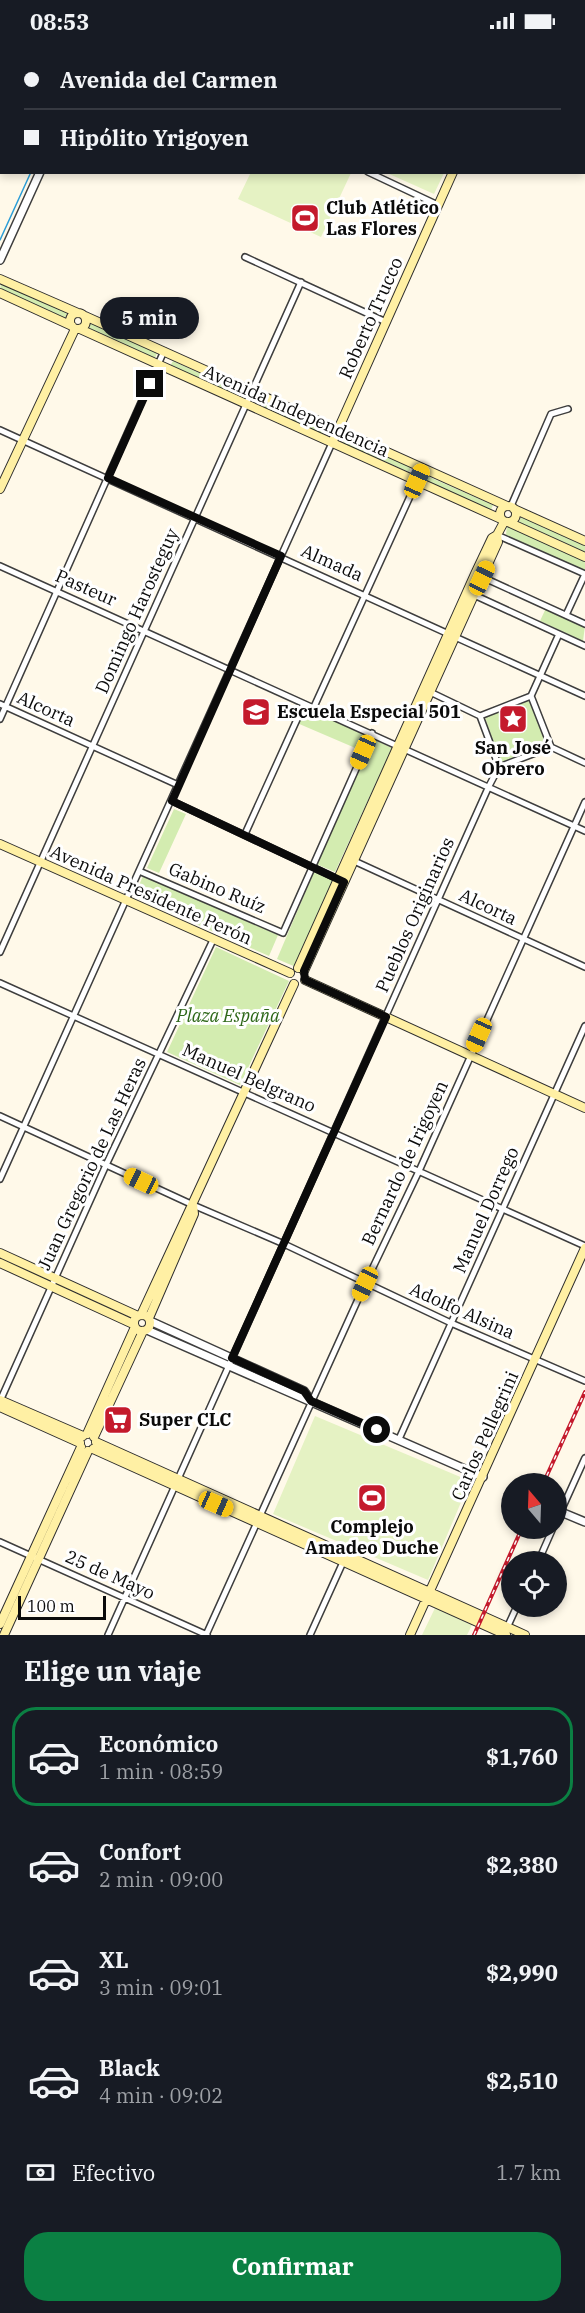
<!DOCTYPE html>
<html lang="es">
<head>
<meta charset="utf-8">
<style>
  :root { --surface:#171b24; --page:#20242c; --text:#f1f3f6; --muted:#9ea1a6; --line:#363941; --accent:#0b8043 }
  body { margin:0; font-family:"IBM Plex Serif",serif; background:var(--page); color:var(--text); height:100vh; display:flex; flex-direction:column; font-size:22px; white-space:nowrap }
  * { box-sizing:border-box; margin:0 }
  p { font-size:20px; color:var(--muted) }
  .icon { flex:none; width:33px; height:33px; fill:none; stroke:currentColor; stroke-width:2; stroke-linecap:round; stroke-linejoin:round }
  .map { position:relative; height:1593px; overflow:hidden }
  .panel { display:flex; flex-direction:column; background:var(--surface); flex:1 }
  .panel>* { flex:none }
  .banner { position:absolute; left:0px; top:0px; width:585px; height:132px; box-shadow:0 3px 9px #0003; display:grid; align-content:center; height:132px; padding:0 24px; background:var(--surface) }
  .needle { width:39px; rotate:341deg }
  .buttons { position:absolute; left:501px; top:1431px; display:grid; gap:12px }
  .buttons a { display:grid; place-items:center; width:66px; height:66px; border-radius:50%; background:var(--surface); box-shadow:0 3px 9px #0003; font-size:30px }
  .scale { position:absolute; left:18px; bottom:15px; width:88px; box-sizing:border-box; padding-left:6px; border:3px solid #0b0b0b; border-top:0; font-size:16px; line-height:21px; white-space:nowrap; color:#0b0b0b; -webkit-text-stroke:4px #fff; paint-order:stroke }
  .end { position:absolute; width:27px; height:27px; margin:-14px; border:8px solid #0b0b0b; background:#fff; box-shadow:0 0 0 3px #fff }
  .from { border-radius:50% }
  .bubble { position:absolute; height:42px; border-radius:21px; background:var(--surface); box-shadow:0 3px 9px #0003; font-size:20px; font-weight:700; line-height:42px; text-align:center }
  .car { position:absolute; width:18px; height:36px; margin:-18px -9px; border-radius:8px; box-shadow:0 0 4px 2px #0007; background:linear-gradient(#f5c518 24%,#345 0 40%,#f5c518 0 76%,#345 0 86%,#f5c518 0) }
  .banner b { display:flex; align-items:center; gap:21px; height:57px; font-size:22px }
  .banner b+b { border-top:2px solid var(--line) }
  .banner i { width:15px; height:15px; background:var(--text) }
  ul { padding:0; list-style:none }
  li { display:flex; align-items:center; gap:18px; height:99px; margin:0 12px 9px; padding:0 12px; border:3px solid transparent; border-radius:24px }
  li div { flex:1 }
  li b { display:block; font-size:22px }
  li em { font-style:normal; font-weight:700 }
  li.on { border-color:var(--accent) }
  li>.icon { width:54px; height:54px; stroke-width:1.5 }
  h2 { padding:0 24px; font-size:27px; line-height:72px }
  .pay { display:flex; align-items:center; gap:15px; height:66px; padding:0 24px; font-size:22px }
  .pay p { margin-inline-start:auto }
  .primary-button { display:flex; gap:12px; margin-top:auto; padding:12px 24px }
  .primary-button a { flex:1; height:69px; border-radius:24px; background:var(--accent); color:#fff; font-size:24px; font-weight:700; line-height:69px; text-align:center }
  .status { display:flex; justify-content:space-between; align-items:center; height:42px; padding:0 30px; background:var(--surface); direction:ltr }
  .status svg { height:16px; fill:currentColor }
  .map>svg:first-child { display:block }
  .green { fill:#d3ecb0 }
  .pitch { fill:#e5f2c3 }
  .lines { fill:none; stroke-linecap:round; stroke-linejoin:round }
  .stream { stroke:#2b9dd7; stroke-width:1.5 }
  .minor-casing { stroke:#3e3e3e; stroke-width:8 }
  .tertiary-casing { stroke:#3e3e3e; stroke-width:10 }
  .secondary-casing { stroke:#2d2d2d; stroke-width:10 }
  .minor { stroke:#fff; stroke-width:5 }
  .tertiary { stroke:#fff; stroke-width:7 }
  .secondary { stroke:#fff0a4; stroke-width:8 }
  .rail-casing { stroke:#c41a2c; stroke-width:4 }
  .rail { stroke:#fff; stroke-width:1.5; stroke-dasharray:4.5; stroke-linecap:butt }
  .route { stroke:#0b0b0b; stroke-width:8 }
  .labels { text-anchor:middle; stroke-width:6; stroke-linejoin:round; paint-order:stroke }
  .poi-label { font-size:18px; font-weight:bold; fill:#0b0b0b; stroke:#fff; text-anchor:start }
  .street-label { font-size:18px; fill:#0b0b0b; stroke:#fff }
  .park-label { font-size:18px; font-style:italic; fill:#2d6718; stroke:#fff }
</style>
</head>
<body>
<div class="status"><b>08:53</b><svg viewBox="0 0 49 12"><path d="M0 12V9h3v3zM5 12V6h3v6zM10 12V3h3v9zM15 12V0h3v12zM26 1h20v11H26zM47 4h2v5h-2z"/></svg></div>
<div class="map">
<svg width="585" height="1593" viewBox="0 0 585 1593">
  <rect width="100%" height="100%" fill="#fff9e9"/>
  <!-- green -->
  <path class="green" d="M1,241l66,30 -2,5 -65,-29z
    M91,281l66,30 -2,5 -66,-30z
    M173,319l65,30 -2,5 -66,-30z
    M258,357l66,30 -2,5 -66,-30z
    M345,396l66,29 -2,5 -66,-29z
    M427,434l66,29 -2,5 -66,-29z
    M521,475l64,29v6l-66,-30z
    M507,483l78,35v11l-79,-36z
    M546,566l39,18 -2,15 -43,-20z
    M529,658l17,44 -2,3 -42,15 -3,-3 -14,-42z
    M305,665l62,27 -7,16 -63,-27z
    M373,697l19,9 -57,124 -19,-8z
    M174,767l12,5 -27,59 -12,-5z
    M314,830l19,8 -37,87 -19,-8z
    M143,834l135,59 -9,21 -135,-59z
    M216,905l73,34 -49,104 -73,-33z"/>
  <!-- pitch -->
  <path class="pitch" d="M105,0h200l-200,1z
    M310,0h193l-193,1z
    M251,130h100v1l-30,64 -83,-38z
    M387,131h57l-10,21z
    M315,1374l155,65 -42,99 -155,-66z
    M435,1566l37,17 -5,10h-45z"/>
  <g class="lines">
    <!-- stream -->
    <path class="stream" d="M91,2l1,-2
      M0,198l31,-68"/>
    <!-- minor casing -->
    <g class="minor-casing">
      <path id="minor" d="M368,130l70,33
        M245,215l141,65
        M0,388l585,266
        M511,464l40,-92 17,-5
        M497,493l88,39
        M0,524l585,265
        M480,534l105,48
        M472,552l113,52
        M566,573l19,-41
        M428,649l52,25
        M531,654l28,-62
        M0,662l178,81
        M313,667l110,-241
        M0,677l164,-368
        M551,705l34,16
        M172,759l168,79
        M245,792l59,-130
        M352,818l233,107
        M139,829l144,62 89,-200
        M0,910l301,-670
        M0,941l585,263
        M0,1074l193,89 91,39 167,79 134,58
        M0,1137l332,-736
        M0,1359l106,-236 107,-225
        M399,1397l186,-413
        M556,1480l29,-64
        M0,1500l207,93
        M538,1520l15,-34
        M506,1588l11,-24
        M108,1593l381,-849 10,-19 52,-20 -20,-51 -51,20 19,51
        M206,1593l159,-351 54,-113 166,-369
        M310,1593l34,-75"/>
    </g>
    <!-- tertiary casing -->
    <g class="tertiary-casing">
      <path id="tertiary" d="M99,2v-2
        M0,218l40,-88
        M150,1279l154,70 7,10
        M147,1288l336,147
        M561,1470l24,10"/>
    </g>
    <!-- secondary casing -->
    <g class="secondary-casing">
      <path id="secondary" d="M511,2l1,-2
        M0,237l78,34
        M0,251l72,33
        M70 279a8 8 0 1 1 16 0a8 8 0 1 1-16 0Z
        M85,274l422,190
        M80,287l421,190
        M332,401l121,-271
        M0,447l75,-160
        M500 472a8 8 0 1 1 16 0a8 8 0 1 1-16 0Z
        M514,467l71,32
        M508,480l77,35
        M0,802l290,129
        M298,926l177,-394 17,-36 5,-3 7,-13
        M304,929l194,-429 -1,-7
        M305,938l280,128
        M0,1211l138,63
        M0,1221l133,61
        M134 1281a8 8 0 1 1 16 0a8 8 0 1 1-16 0Z
        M141,1273l153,-331
        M149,1276l45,-104 -1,-9
        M0,1358l83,36
        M0,1365l80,36
        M87,1392l48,-107
        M94,1395l49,-106
        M96,1400l429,193
        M93,1407l413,186
        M0,1582l81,-177
        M4,1593l84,-184
        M410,1593l175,-387"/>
    </g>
    <!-- minor -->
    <use href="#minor" class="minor"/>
    <!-- tertiary -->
    <use href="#tertiary" class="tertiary"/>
    <!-- secondary -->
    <use href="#secondary" class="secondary"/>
    <!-- rail casing -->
    <g class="rail-casing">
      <path id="rail" d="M543,1442l42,-92
        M474,1593l48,-107"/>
    </g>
    <!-- rail -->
    <use href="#rail" class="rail"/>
  </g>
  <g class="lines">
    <!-- route -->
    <path class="route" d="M150,342l-42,94 173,78 -109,245 172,81 -40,89 1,9 81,37 -154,341 72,33 7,10 66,29"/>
  </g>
  <!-- icons -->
  <defs>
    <g id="stadium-square" transform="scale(1.5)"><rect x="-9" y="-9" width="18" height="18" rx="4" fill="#c41a2c" stroke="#fff"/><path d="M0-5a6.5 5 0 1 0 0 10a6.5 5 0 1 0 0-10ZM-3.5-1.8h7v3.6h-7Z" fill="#fff"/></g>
    <g id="school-square" transform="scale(1.5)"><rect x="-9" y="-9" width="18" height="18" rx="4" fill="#c41a2c" stroke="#fff"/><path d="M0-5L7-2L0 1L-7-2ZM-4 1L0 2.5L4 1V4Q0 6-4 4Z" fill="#fff"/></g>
    <g id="sight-square" transform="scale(1.5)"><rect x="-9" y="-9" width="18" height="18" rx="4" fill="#c41a2c" stroke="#fff"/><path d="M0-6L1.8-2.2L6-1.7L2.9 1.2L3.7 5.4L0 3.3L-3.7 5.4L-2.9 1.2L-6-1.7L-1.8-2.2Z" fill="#fff"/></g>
    <g id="supermarket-square" transform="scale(1.5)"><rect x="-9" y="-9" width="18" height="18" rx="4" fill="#c41a2c" stroke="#fff"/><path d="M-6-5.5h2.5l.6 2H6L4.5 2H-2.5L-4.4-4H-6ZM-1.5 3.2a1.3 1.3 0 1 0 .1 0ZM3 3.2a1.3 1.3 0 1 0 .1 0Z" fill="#fff"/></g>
  </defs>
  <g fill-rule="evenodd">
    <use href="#stadium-square" x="305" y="176"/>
    <use href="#school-square" x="256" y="670"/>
    <use href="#sight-square" x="513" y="677"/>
    <use href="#supermarket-square" x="118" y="1378"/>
    <use href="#stadium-square" x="372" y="1456"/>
  </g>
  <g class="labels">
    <!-- poi labels -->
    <g class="poi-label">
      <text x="326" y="172">Club Atlético<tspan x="326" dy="21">Las Flores</tspan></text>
      <text x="277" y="676">Escuela Especial 501</text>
      <text x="513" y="712" text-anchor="middle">San José<tspan x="513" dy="21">Obrero</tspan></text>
      <text x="139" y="1384">Super CLC</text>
      <text x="372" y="1491" text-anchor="middle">Complejo<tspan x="372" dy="21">Amadeo Duche</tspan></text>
    </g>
    <!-- street labels -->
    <g class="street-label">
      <text transform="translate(371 276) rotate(-66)" y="6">Roberto Trucco</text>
      <text transform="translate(296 369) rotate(24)" y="6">Avenida Independencia</text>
      <text transform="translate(332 521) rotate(24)" y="6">Almada</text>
      <text transform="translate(86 546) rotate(24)" y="6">Pasteur</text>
      <text transform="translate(137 569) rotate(-66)" y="6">Domingo Harosteguy</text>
      <text transform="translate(46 667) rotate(24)" y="6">Alcorta</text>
      <text transform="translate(217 846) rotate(23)" y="6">Gabino Ruíz</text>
      <text transform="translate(151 853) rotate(24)" y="6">Avenida Presidente Perón</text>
      <text transform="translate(488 865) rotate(25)" y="6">Alcorta</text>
      <text transform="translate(415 873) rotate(-66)" y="6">Pueblos Originarios</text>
      <text transform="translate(249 1036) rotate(24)" y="6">Manuel Belgrano</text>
      <text transform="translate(405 1121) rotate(-65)" y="6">Bernardo de Irigoyen</text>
      <text transform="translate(92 1122) rotate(-65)" y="6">Juan Gregorio de Las Heras</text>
      <text transform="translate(486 1168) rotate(-66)" y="6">Manuel Dorrego</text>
      <text transform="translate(462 1269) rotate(24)" y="6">Adolfo Alsina</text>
      <text transform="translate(485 1394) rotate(-66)" y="6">Carlos Pellegrini</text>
      <text transform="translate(110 1533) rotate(24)" y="6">25 de Mayo</text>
    </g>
    <!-- park labels -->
    <g class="park-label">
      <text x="228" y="980">Plaza España</text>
    </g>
  </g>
</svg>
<div class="buttons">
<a><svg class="needle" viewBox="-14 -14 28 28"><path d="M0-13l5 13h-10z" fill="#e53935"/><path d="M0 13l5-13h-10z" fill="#9ea1a6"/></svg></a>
<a><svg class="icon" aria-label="locate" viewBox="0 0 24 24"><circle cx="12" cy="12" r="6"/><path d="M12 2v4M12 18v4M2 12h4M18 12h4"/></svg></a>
</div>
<div class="scale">100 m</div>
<i class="end from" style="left:377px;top:1388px"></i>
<i class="end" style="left:150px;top:342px"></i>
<div class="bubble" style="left:100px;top:255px;width:99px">5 min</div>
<i class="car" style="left:417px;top:439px;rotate:24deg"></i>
<i class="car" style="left:482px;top:536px;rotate:25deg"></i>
<i class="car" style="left:363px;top:710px;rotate:204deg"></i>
<i class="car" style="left:479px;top:993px;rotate:204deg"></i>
<i class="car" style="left:141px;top:1139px;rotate:295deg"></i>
<i class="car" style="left:365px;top:1242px;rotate:205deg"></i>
<i class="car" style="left:216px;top:1462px;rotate:114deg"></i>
<div class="banner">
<b><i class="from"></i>Avenida del Carmen</b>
<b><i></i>Hipólito Yrigoyen</b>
</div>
</div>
<section class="panel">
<h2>Elige un viaje</h2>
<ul>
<li class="on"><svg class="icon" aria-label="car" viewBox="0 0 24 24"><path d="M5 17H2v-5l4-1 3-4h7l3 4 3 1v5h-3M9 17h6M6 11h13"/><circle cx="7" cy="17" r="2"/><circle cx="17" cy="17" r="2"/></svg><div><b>Económico</b><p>1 min · 08:59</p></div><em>$1,760</em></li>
<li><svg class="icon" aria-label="car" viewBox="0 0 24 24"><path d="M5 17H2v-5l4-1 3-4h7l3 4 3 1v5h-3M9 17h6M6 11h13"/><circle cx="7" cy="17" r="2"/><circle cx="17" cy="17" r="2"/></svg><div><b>Confort</b><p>2 min · 09:00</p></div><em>$2,380</em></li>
<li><svg class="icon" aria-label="car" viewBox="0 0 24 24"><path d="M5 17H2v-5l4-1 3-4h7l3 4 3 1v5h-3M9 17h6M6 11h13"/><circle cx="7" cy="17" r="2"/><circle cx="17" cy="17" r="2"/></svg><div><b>XL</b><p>3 min · 09:01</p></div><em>$2,990</em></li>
<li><svg class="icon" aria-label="car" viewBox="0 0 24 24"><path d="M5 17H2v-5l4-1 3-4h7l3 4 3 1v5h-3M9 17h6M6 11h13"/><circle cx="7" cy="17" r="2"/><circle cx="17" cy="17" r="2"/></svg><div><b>Black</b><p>4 min · 09:02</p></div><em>$2,510</em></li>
</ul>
<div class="pay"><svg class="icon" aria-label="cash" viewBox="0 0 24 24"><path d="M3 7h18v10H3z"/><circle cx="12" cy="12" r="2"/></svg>Efectivo<p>1.7 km</p></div>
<div class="primary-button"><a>Confirmar</a></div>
</section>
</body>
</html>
